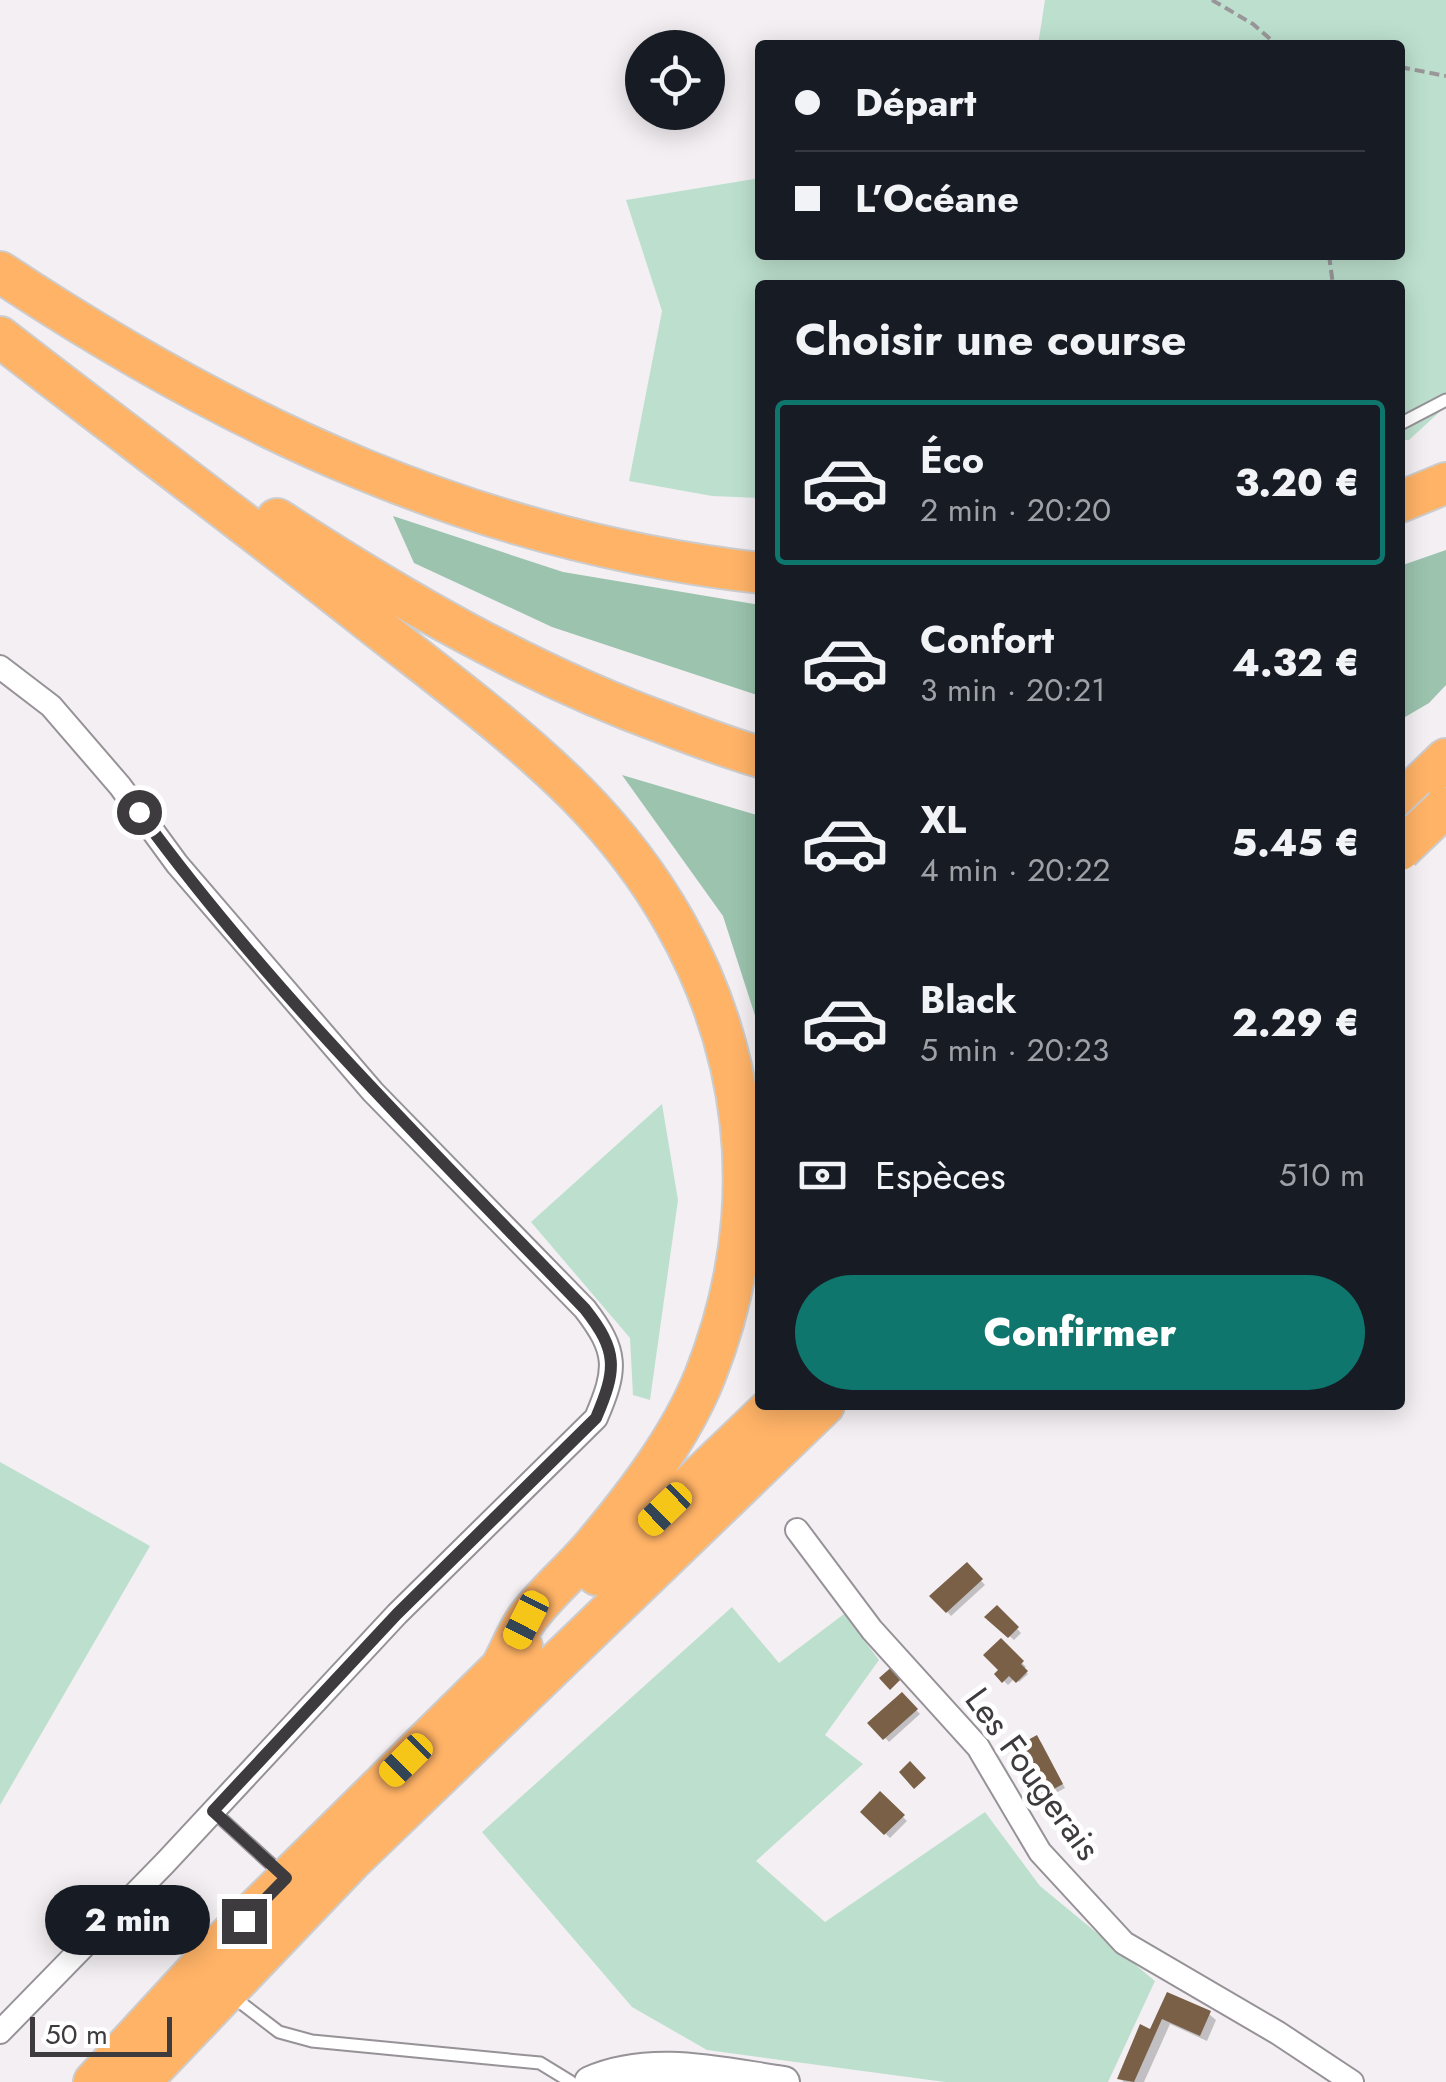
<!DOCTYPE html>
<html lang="fr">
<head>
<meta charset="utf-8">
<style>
  :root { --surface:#171b24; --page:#242831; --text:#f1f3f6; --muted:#9ea1a6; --line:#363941; --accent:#0f766e }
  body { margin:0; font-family:Jost,sans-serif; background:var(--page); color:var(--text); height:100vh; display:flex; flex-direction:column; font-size:38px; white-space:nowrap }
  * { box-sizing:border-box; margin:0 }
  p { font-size:32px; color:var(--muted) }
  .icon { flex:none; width:55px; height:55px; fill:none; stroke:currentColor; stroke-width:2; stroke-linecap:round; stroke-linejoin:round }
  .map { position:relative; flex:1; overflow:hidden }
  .details { position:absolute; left:755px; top:280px; width:650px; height:1130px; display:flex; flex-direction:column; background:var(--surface); border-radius:10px; box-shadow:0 5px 25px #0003 }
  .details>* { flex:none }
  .hud { position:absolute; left:755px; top:40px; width:650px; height:220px; border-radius:10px; box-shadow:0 5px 25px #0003; display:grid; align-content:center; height:220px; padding:0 40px; background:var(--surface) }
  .controls { position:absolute; left:625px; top:30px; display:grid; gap:20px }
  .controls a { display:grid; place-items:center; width:100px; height:100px; border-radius:50%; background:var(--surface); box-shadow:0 5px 25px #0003; font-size:50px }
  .scale { position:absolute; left:30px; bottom:25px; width:142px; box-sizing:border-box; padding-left:10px; border:5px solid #3d3b3d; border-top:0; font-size:28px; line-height:35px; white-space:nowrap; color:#3d3b3d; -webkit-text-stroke:8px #fff; paint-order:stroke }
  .end { position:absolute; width:45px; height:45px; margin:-22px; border:12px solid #3d3b3d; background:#fff; box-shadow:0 0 0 5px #fff }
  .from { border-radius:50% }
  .bubble { position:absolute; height:70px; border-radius:35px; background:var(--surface); box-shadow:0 5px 25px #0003; font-size:32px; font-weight:800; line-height:70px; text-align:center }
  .car { position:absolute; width:30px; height:60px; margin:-30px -15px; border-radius:12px; box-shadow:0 0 8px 2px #0007; background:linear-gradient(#f5c518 24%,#345 0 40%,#f5c518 0 76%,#345 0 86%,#f5c518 0) }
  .hud b { display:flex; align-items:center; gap:35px; height:95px; font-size:38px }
  .hud b+b { border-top:2px solid var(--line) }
  .hud i { width:25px; height:25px; background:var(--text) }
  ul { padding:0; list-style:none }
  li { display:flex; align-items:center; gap:30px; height:165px; margin:0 20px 15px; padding:0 20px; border:5px solid transparent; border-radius:10px }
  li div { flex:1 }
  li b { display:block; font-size:38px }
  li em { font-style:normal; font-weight:800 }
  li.on { border-color:var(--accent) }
  li>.icon { width:90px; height:90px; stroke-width:1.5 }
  h2 { padding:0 40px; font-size:45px; line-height:120px }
  .pay { display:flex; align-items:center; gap:25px; height:110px; padding:0 40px; font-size:38px }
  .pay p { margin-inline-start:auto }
  .cta { display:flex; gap:20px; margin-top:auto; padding:20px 40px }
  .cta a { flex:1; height:115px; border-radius:60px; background:var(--accent); color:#fff; font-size:40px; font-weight:800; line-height:115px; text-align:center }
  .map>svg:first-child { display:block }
  .green { fill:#bde0ce }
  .forest { fill:#9bc3ae }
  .shadow { fill:#0003 }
  .building { fill:#7a6046 }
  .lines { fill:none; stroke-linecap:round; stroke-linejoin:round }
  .lane-casing { stroke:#969297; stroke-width:15 }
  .street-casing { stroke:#969297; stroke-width:26 }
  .secondary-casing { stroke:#969297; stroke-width:34 }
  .highway-casing { stroke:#cdcccd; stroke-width:44 }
  .path { stroke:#9a979a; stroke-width:4; stroke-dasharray:10 5; stroke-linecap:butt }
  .lane { stroke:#fff; stroke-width:11 }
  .street { stroke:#fff; stroke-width:22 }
  .secondary { stroke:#fff; stroke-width:30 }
  .highway { stroke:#ffb367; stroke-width:40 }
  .highway-bridge-casing { stroke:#cdcccd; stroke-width:44; stroke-linecap:butt }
  .highway-bridge { stroke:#ffb367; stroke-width:40 }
  .route { stroke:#3d3b3d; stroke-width:12 }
  .labels { text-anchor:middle; stroke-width:10; stroke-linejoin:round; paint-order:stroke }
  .street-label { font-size:35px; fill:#3d3b3d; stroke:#fff }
</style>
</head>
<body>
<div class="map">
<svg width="1446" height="2082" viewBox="0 0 1446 2082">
  <rect width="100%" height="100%" fill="#f3eff3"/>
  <!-- green -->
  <path class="green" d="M1045,0h401v406l-37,34h-9v-155h-640v213l-48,-2 -83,-15 33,-170 -36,-111 134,-22v77h640v-210h-362z
    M662,1104l16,96 -28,200 -17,-5 -3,-57 -99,-116z
    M0,1462l150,84 -150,259z
    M732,1607l47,56 65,-49 35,46 -54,75 38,29 -107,97 69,61 160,-110 55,74 115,95 -47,101h-163l-238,-32 -75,-43 -150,-175z"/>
  <!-- forest -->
  <path class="forest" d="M393,516l170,56 197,33v91l-208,-69 -138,-64z
    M1446,550v135l-17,18 -29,17v-154z
    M622,775l138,41v215l-37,-115z"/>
  <!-- shadow -->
  <path class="shadow" d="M966,1565l19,20 -34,31 -18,-20z
    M997,1608l24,25 -7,7 -26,-23z
    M1001,1641l25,26 -3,2 5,5 -9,8 -4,-4 -7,7 -11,-11 5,-4z
    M902,1695l18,19 -31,28 -18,-19z
    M1041,1742l24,46 -20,11 -4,-4z
    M880,1794l27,27 -17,17 -27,-26z
    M1168,1995l41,19 7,6 -9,21 -37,-17 -26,58h-20l-4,-3 32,-47z"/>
  <!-- building -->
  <path class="building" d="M967,1562l16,17 -37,34 -17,-17z
    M997,1605l22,22 -11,11 -24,-21z
    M1001,1638l23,23 -3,3 7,7 -12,12 -7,-7 -7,7 -8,-9 4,-4 -15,-15z
    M895,1664l10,11 -15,15 -11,-12z
    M902,1692l16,17 -35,31 -16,-17z
    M1037,1735l26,49 -24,13 -26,-49z
    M910,1761l16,17 -12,11 -15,-17z
    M880,1791l25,24 -21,20 -24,-23z
    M1167,1992l44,19 -11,25 -38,-17 -28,63 -17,-3 23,-55 10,5z"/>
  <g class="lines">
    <!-- lane casing -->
    <g class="lane-casing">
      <path id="lane" d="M1400,424l46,-24
        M213,1811l71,65
        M232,1996l47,36 33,9 228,22 31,19"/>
    </g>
    <!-- street casing -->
    <g class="street-casing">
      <path id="street" d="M0,667l51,39 69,80 57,78 196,228 212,217c33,43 32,60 11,109l-199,196 -232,249 -165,169
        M797,1530l75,100 106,117 62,105 84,91 154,90 74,49"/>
    </g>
    <!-- secondary casing -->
    <g class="secondary-casing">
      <path id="secondary" d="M590,2082c61,-27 131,-9 194,0"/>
    </g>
    <!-- highway casing -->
    <g class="highway-casing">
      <path id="highway" d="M0,272c235,156 477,269 760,301
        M0,337c121,94 244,185 364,280 72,57 148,112 213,177 157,159 211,373 128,582 -24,60 -68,118 -109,167 -21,26 -50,49 -70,77 -9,13 -16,31 -24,46
        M1400,502l46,-19
        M277,519c124,81 250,154 389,205 31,12 62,24 94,33
        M1400,803l46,-44
        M597,1575l177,-170
        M94,2082l129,-140 299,-295
        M140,2082l211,-221 473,-456"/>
    </g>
    <!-- path -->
    <path class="path" d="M1212,0l41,24 24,21
      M1400,67l46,9
      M1329,255l4,30"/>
    <!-- lane -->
    <use href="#lane" class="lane"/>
    <!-- street -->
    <use href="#street" class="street"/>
    <!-- secondary -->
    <use href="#secondary" class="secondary"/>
    <!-- highway -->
    <use href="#highway" class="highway"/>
    <!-- highway-bridge casing -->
    <g class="highway-bridge-casing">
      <path id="highway-bridge" d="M1400,850l44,-42"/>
    </g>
    <!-- highway-bridge -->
    <use href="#highway-bridge" class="highway-bridge"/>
  </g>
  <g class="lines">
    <!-- route -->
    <path class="route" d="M139,812c131,180 292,337 446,497 33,42 32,60 11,109l-199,196 -184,197 73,67 -42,43"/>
  </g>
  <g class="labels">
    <!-- street labels -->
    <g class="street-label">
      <text transform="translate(1033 1774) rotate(54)" y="12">Les Fougerais</text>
    </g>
  </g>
</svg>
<div class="controls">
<a><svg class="icon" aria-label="locate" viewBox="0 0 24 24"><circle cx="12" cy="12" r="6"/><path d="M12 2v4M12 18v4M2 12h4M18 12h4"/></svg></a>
</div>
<div class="scale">50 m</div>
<i class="end from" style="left:139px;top:812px"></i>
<i class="end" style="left:244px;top:1921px"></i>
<div class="bubble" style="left:45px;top:1885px;width:165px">2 min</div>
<i class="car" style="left:665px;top:1509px;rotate:226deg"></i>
<i class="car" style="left:526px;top:1620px;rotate:207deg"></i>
<i class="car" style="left:406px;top:1760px;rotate:225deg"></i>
<div class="hud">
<b><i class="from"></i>Départ</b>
<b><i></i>L’Océane</b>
</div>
<section class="details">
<h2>Choisir une course</h2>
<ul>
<li class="on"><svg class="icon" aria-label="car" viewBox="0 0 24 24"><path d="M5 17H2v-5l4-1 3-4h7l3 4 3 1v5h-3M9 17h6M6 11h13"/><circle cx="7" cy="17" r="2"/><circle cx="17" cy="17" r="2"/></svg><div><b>Éco</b><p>2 min · 20:20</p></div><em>3.20 €</em></li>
<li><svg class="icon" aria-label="car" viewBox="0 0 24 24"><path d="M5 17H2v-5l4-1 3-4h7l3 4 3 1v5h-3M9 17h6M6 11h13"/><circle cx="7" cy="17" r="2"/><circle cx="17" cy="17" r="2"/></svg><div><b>Confort</b><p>3 min · 20:21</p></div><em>4.32 €</em></li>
<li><svg class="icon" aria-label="car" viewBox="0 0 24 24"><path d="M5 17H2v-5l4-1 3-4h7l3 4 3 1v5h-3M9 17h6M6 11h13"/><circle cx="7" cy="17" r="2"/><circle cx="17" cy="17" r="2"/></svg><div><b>XL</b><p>4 min · 20:22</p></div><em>5.45 €</em></li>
<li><svg class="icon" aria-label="car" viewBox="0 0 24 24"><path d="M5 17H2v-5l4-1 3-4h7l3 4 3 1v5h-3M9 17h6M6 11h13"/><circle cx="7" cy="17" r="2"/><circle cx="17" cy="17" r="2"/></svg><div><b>Black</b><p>5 min · 20:23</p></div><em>2.29 €</em></li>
</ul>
<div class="pay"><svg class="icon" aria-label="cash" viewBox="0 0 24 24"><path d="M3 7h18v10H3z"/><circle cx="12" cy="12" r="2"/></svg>Espèces<p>510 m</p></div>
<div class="cta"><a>Confirmer</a></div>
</section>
</div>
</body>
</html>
